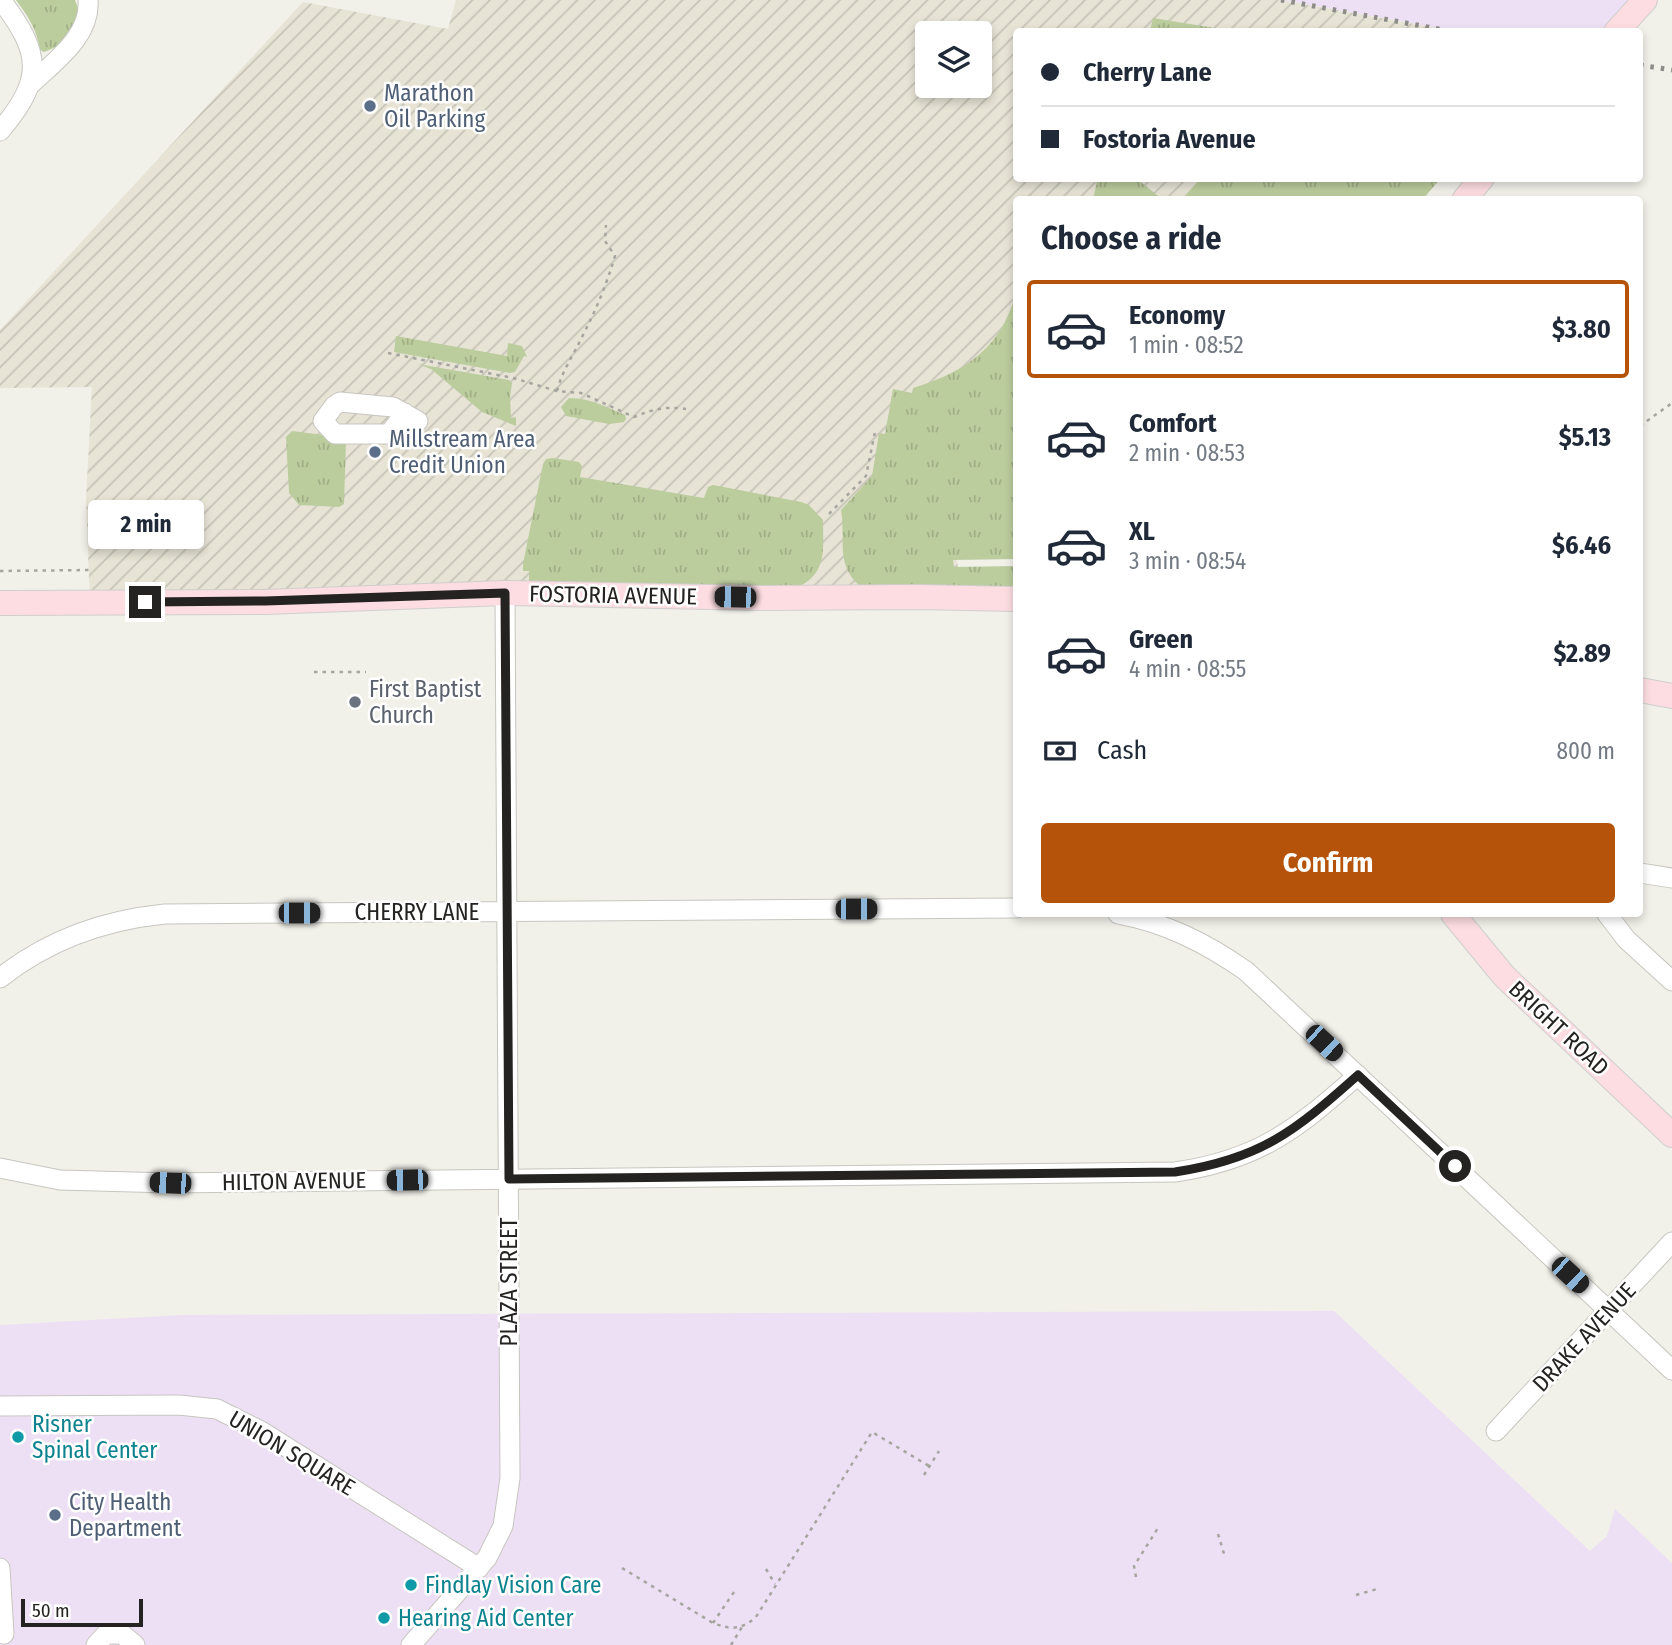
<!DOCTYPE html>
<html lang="en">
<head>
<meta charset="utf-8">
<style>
  :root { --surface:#fff; --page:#f6f6f7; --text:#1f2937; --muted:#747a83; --line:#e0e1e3; --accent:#b45309 }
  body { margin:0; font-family:"Fira Sans Condensed",sans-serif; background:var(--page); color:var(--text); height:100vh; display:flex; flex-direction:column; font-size:26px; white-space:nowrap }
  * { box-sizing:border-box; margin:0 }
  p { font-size:23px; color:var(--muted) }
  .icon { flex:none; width:38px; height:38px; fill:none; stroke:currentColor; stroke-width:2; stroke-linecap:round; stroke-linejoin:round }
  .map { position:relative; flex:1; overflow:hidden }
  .side { position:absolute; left:1013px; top:196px; width:630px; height:721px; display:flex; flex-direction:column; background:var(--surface); border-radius:7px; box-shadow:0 4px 10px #0003 }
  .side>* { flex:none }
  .top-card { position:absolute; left:1013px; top:28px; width:630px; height:154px; border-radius:7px; box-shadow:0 4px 10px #0003; display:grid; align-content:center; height:154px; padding:0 28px; background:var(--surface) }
  .buttons { position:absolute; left:915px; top:21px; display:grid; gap:14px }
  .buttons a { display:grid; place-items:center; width:77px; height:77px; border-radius:7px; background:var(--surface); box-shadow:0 4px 10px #0003; font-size:35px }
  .scale { position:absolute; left:21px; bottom:18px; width:122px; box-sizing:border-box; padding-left:7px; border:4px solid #242321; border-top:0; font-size:19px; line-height:24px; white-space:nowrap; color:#242321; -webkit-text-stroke:5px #fff; paint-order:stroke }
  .end { position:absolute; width:32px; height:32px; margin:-16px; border:9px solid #242321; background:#fff; box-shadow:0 0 0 4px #fff }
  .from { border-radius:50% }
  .bubble { position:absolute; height:49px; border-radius:7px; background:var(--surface); box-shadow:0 4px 10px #0003; font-size:23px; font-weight:700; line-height:49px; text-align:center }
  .car { position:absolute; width:21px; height:42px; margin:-21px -10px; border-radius:9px; box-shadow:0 0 5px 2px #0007; background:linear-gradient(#222 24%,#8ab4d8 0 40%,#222 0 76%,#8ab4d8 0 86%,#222 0) }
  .top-card b { display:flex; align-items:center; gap:24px; height:66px; font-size:26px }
  .top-card b+b { border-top:2px solid var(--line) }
  .top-card i { width:18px; height:18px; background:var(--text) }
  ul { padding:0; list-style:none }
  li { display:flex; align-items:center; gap:21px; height:98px; margin:0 14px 10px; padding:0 14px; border:4px solid transparent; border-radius:7px }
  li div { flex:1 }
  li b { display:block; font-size:26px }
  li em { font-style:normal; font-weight:700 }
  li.active { border-color:var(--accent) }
  li>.icon { width:63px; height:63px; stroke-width:1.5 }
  h2 { padding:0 28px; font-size:32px; line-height:84px }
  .pay { display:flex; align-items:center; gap:18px; height:77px; padding:0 28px; font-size:26px }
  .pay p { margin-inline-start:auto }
  .cta { display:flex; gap:14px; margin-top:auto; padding:14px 28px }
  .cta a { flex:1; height:80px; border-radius:7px; background:var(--accent); color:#fff; font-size:28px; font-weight:700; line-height:80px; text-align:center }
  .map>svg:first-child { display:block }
  .commercial { fill:#eee0f4 }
  .industrial { fill:url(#industrial-furrows); fill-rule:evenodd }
  .grass { fill:url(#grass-tufts) }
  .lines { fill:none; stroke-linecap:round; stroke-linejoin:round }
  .minor-casing { stroke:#c7c6c0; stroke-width:21 }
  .major-casing { stroke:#cfcfce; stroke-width:26 }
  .path { stroke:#a6a5a0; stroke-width:2.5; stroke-dasharray:3.5 5; stroke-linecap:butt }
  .minor { stroke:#fff; stroke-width:19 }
  .major { stroke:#fddde1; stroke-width:24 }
  .rail { stroke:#8d8c88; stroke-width:5; stroke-dasharray:3.5 7; stroke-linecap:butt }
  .route { stroke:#242321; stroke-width:9 }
  .service-dot { fill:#5c6f8a; stroke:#fff; stroke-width:2.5 }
  .worship-dot { fill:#6b7280; stroke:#fff; stroke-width:2.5 }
  .culture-dot { fill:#0f9aa8; stroke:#fff; stroke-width:2.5 }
  .labels { text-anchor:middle; stroke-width:5; stroke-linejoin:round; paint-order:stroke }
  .service-label { font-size:23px; fill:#4e5e75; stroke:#fff; text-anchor:start }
  .street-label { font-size:23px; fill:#242321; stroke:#fff }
  .worship-label { font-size:23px; fill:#5b616d; stroke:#fff; text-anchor:start }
  .culture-label { font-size:23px; fill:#0d838f; stroke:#fff; text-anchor:start }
</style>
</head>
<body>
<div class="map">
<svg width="1672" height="1645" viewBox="0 0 1672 1645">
  <defs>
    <pattern id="industrial-furrows" width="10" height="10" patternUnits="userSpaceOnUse" patternTransform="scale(1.75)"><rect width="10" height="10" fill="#e7e4d6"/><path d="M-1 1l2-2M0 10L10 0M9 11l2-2" fill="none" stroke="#c6c3b7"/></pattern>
    <pattern id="grass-tufts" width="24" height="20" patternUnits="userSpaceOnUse" patternTransform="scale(1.75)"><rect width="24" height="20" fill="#bbcc9d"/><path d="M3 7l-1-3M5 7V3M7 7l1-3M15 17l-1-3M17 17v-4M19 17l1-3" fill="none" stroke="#a1af87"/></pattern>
  </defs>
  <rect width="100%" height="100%" fill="#f1f0e9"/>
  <!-- commercial -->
  <path class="commercial" d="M1282,0h363l-29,32 -161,-1z
    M1334,1311l256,240 17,-15 8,-27 57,54v82h-1672v-320l181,-10z"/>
  <!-- industrial -->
  <path class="industrial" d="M456,0h825l167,30 -431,2v146l293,1 -20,20 -273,1v292l-61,65 8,40 -874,6 -4,-104 6,-112 -92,1v-58l303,-328 145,27zM928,33h52v53h-52z"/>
  <!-- grass -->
  <path class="grass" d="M16,0h59l4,11c-7,20 -13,34 -35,41l-4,-2c-3,-20 -12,-34 -24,-50z
    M1153,18l80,13h-83z
    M1098,178l39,1 25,20h-69z
    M1200,179v-1l240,1 -17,20h-241z
    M1017,289v270l-64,1 1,7 63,-1v20h-157c-25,-21 -14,-48 -19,-76l31,-34 7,-43 6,1 8,-45 19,4 1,-5c55,-17 90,-42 104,-99z
    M396,336l111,20 1,-13 14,3 5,11 -3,-1 -9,16 -5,1 -116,-21z
    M418,364l91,16 3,3 -2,14 1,21 5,-1v9l-34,-14 -51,-43z
    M569,398c21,0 37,9 56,17l1,4 -2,3 -15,2 -43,-8 -5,-9z
    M292,431l31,4 23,6 -2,63 -5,3 -40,-2 -10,-12 -3,-56z
    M553,458l26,4 3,4 -2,11 124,21 4,-11 5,-2 88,17 8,3 14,15c0,28 5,53 -25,67l-269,-6v-10h-6v-7l20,-100 3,-5z"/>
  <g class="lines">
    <!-- minor casing -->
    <g class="minor-casing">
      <path id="minor" d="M31,84c24,-23 60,-48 57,-84
        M0,131c44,-52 42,-77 1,-131
        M323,421l11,-15 6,-4 53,5 25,14
        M323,421l12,13h54l16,-21
        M1640,873l32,5
        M1118,914c48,9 88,29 128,57l426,399
        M1607,914l19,25 46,42
        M0,978c48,-38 105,-58 165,-64l852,-6
        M0,1168l60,12 110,3 1005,-11c84,-12 122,-43 183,-97
        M0,1406l179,-1 38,4 44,22 218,137
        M1496,1431l176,-189
        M0,1568l4,66
        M96,1645l10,-11h16l13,11
        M411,1645l76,-87 16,-32 7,-48 -5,-885"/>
    </g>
    <!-- major casing -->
    <g class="major-casing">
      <path id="major" d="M1616,32l29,-32
        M1464,200l18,-22
        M0,603l265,-1 240,-9 256,5 156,-1 100,2
        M1640,690l32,6
        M1453,914l51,62 168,159"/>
    </g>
    <!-- path -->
    <path class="path" d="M388,353l125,25 44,13 24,2 53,24c19,-8 32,-11 52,-8
      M557,391c5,-20 16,-35 25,-54 14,-27 24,-51 33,-81l-10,-15 1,-16
      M1640,426l32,-23
      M829,514l37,-38 9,-44
      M0,571l89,-1
      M314,672h52
      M924,1475l15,-24
      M1218,1534l7,23
      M622,1568l91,55c18,7 28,7 43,-6l116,-185 57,34
      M766,1569l9,15
      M1136,1577l-2,-11 24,-38
      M1356,1595l21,-6
      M713,1623l23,-34
      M731,1645l11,-18"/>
    <!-- minor -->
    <use href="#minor" class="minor"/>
    <!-- major -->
    <use href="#major" class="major"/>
    <!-- rail -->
    <path class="rail" d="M1281,0l174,32
      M1640,65l32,5"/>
  </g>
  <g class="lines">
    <!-- route -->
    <path class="route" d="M145,602l120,-1 240,-8 4,586 666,-7c86,-13 120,-41 183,-97l97,91"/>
  </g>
  <!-- markers -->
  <g class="service-dot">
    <circle cx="370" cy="106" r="7"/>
    <circle cx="375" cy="452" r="7"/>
    <circle cx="55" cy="1515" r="7"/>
  </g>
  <circle class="worship-dot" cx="355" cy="702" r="7"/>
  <g class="culture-dot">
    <circle cx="18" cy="1437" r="7"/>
    <circle cx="411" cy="1585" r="7"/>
    <circle cx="384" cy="1618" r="7"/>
  </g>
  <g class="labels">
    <!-- service labels -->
    <g class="service-label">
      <text x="384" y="101">Marathon<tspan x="384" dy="26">Oil Parking</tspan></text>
      <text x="389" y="447">Millstream Area<tspan x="389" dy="26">Credit Union</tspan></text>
      <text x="69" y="1510">City Health<tspan x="69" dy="26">Department</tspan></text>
    </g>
    <!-- street labels -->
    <g class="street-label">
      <text transform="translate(613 595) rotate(1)" y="8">FOSTORIA AVENUE</text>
      <text x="417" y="920">CHERRY LANE</text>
      <text transform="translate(1559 1028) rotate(43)" y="8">BRIGHT ROAD</text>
      <text transform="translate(294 1181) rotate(-1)" y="8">HILTON AVENUE</text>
      <text transform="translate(509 1282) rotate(-90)" y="8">PLAZA STREET</text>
      <text transform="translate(1584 1337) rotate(-47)" y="8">DRAKE AVENUE</text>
      <text transform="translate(292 1453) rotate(31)" y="8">UNION SQUARE</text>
    </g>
    <!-- worship labels -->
    <g class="worship-label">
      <text x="369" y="697">First Baptist<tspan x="369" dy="26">Church</tspan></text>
    </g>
    <!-- culture labels -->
    <g class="culture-label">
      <text x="32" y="1432">Risner<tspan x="32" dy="26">Spinal Center</tspan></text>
      <text x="425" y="1593">Findlay Vision Care</text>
      <text x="398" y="1626">Hearing Aid Center</text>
    </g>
  </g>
</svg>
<div class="buttons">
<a><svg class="icon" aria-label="layers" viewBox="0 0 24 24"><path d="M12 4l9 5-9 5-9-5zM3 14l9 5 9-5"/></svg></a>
</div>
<div class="scale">50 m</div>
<i class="end from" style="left:1455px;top:1166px"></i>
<i class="end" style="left:145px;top:602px"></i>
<div class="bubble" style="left:88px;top:500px;width:116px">2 min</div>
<i class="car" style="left:735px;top:597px;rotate:271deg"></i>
<i class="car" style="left:856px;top:909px;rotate:90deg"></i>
<i class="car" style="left:299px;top:913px;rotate:90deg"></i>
<i class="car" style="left:1324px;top:1043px;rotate:133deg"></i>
<i class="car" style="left:407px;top:1180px;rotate:269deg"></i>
<i class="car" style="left:170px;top:1183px;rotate:272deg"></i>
<i class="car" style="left:1570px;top:1275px;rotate:133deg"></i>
<div class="top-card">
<b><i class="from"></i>Cherry Lane</b>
<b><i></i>Fostoria Avenue</b>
</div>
<section class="side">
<h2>Choose a ride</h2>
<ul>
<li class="active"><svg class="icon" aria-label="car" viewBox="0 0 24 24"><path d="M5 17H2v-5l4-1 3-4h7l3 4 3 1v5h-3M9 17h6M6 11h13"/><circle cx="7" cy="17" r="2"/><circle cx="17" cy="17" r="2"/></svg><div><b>Economy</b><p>1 min · 08:52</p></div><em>$3.80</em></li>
<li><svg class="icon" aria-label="car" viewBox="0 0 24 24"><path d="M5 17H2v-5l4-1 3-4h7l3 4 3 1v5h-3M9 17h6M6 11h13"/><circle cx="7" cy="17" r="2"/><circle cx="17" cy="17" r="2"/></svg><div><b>Comfort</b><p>2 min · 08:53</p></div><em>$5.13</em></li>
<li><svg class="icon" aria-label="car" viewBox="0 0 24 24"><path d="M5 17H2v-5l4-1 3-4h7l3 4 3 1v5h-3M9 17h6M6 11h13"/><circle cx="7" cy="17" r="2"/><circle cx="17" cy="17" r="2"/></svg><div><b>XL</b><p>3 min · 08:54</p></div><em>$6.46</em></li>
<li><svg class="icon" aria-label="car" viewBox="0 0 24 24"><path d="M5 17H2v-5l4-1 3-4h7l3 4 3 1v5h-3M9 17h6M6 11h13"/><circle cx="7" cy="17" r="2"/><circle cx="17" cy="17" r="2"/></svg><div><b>Green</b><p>4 min · 08:55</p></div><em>$2.89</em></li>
</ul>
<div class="pay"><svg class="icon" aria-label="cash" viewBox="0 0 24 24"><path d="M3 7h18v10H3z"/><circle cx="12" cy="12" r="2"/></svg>Cash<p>800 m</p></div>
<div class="cta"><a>Confirm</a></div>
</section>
</div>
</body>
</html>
